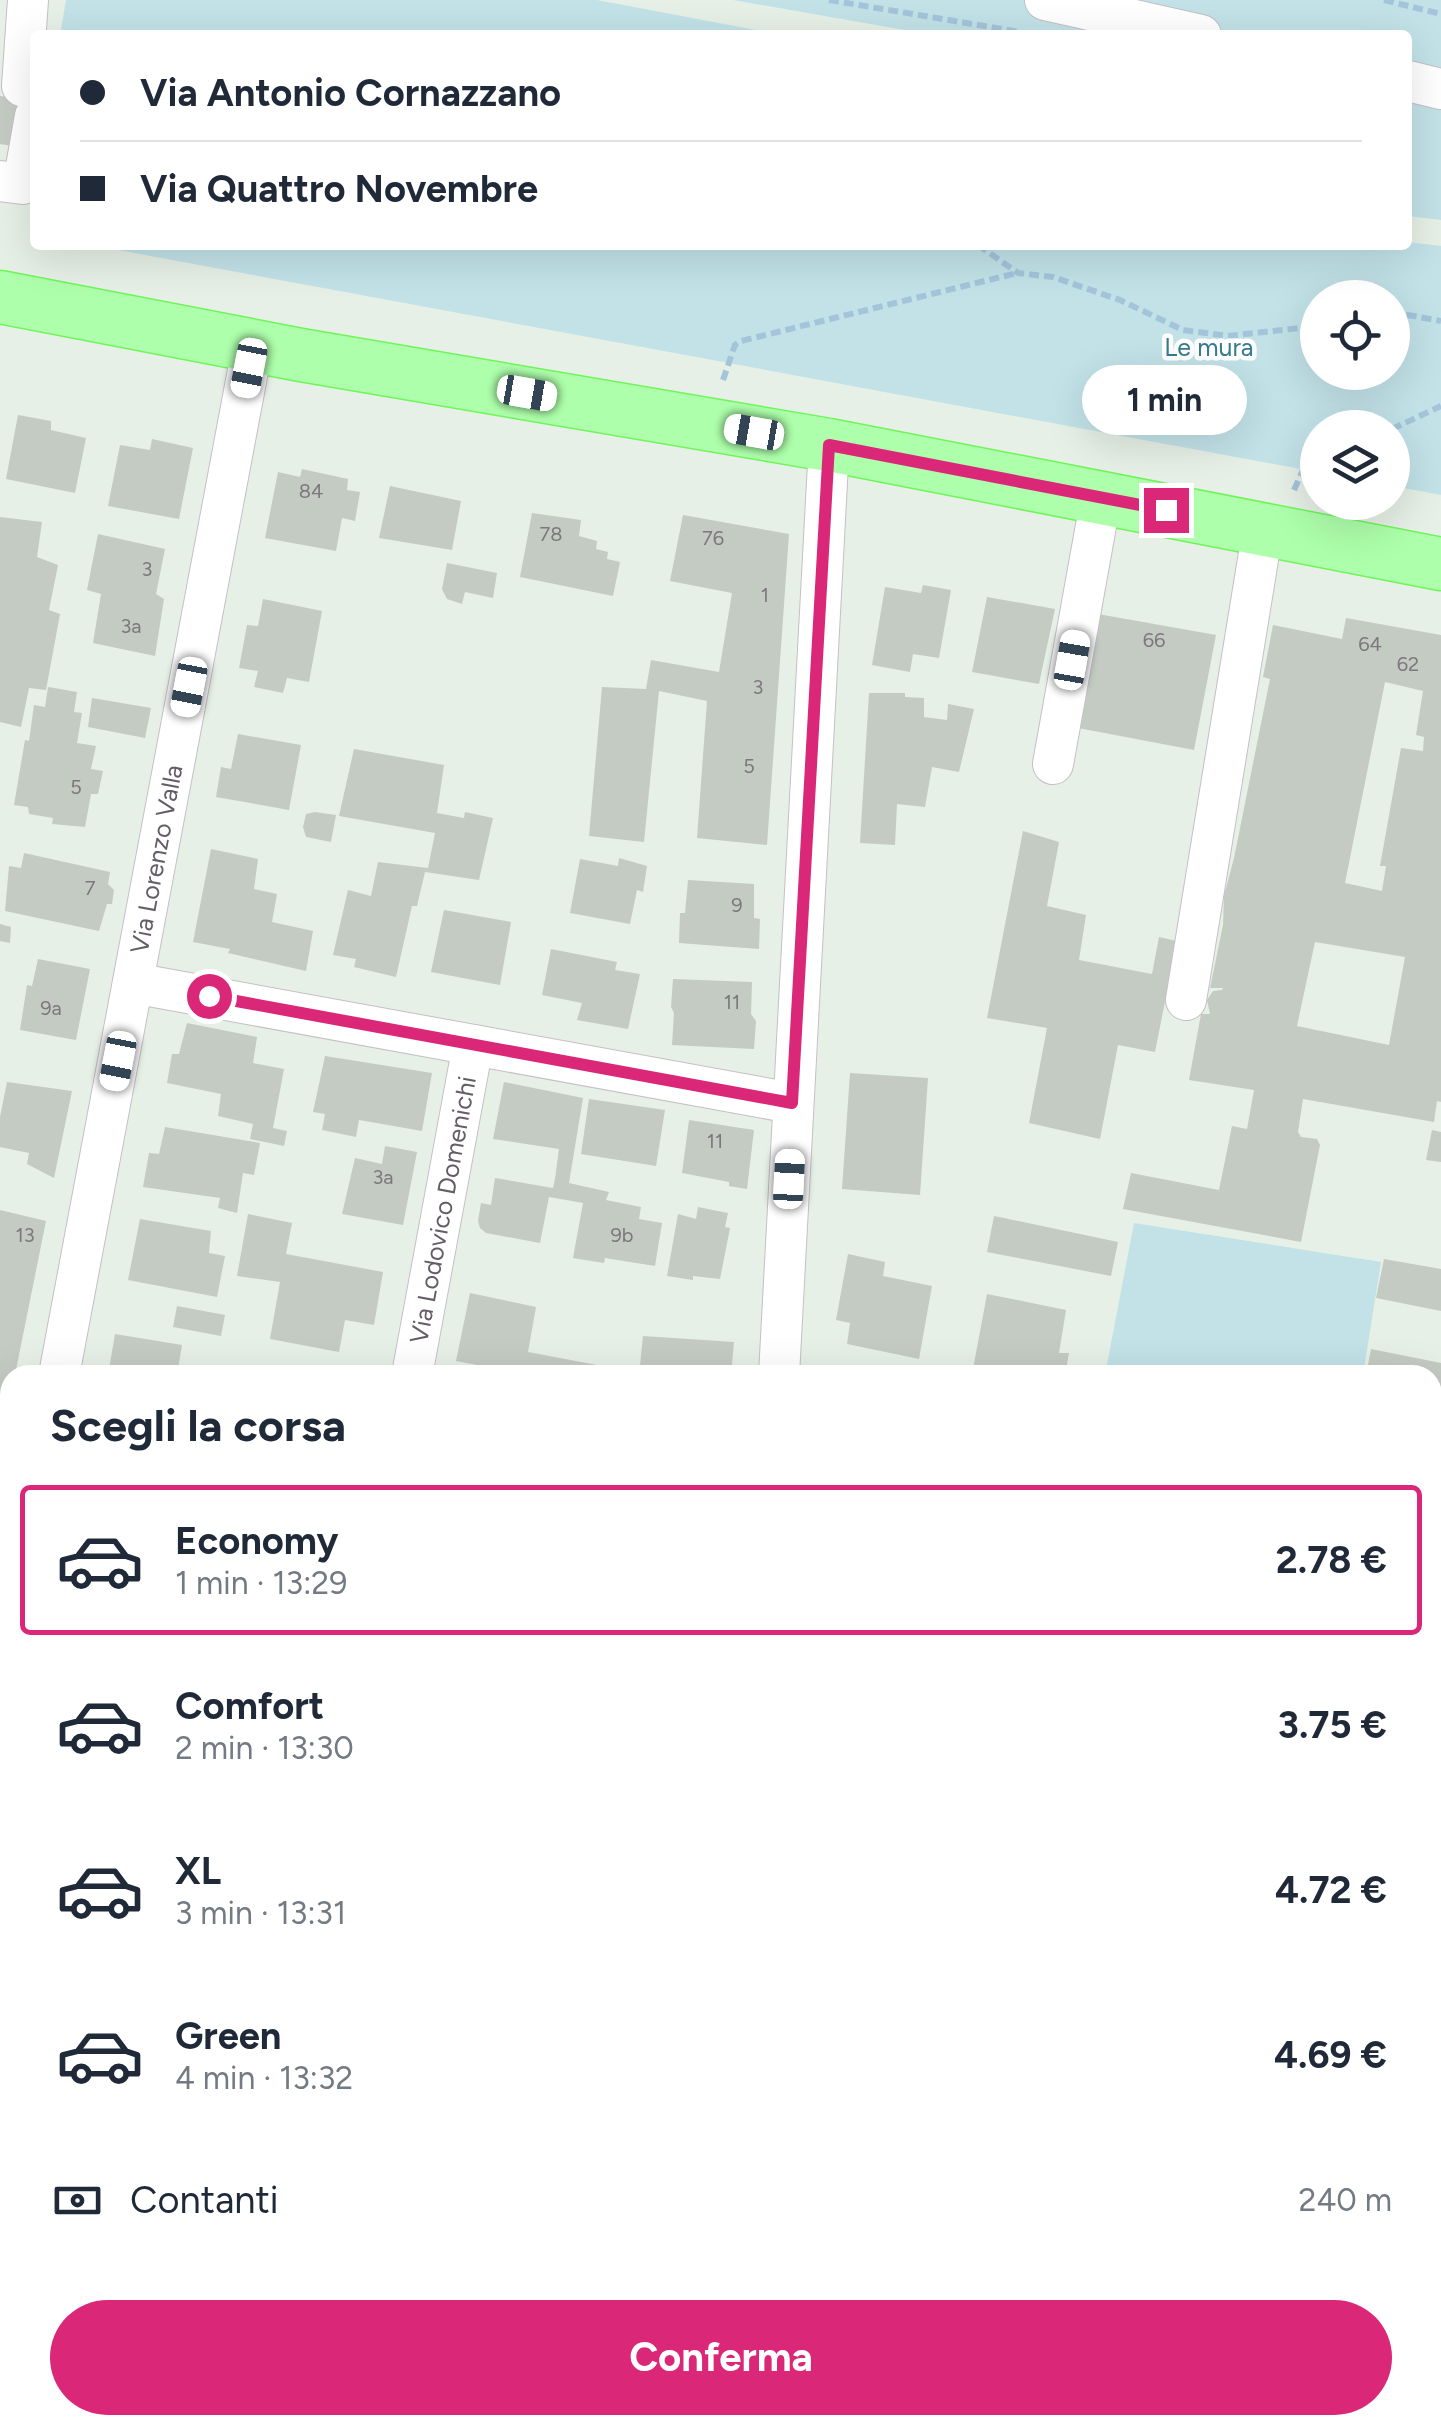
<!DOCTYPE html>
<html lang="it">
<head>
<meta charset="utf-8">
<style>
  :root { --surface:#fff; --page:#f6f6f7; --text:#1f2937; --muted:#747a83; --line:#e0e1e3; --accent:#db2777 }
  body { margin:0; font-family:Figtree,sans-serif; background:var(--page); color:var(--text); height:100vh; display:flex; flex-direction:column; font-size:38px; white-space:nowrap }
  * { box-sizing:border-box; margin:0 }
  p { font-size:32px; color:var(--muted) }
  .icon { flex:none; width:55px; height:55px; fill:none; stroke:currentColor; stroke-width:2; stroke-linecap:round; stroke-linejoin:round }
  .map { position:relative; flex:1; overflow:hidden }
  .details { position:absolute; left:0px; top:1365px; width:1442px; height:1070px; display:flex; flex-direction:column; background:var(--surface); border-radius:30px 30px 0 0; box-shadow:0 10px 40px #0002 }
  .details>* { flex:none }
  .banner { position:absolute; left:30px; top:30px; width:1382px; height:220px; border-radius:10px; box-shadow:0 10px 40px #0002; display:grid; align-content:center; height:220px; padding:0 50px; background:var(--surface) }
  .fabs { position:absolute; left:1300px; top:280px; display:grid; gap:20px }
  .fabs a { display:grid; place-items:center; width:110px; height:110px; border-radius:50%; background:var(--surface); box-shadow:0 10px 40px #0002; font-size:50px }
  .end { position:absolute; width:45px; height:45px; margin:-22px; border:12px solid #db2777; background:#fff; box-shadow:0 0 0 5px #fff }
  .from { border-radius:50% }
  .bubble { position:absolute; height:70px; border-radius:35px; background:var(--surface); box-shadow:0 10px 40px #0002; font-size:32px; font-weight:700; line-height:70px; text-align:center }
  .car { position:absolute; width:30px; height:60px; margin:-30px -15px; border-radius:12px; box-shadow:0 0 8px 2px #0007; background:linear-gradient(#fff 24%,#345 0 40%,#fff 0 76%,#345 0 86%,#fff 0) }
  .banner b { display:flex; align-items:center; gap:35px; height:95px; font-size:38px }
  .banner b+b { border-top:2px solid var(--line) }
  .banner i { width:25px; height:25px; background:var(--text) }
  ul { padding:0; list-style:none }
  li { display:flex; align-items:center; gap:30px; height:150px; margin:0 20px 15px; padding:0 30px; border:5px solid transparent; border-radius:10px }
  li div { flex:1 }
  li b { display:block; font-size:38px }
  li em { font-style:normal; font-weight:700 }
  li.on { border-color:var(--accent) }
  li>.icon { width:90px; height:90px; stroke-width:1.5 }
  h2 { padding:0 50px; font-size:45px; line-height:120px }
  .pay { display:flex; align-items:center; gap:25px; height:110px; padding:0 50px; font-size:38px }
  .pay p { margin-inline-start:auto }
  .action { display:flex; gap:20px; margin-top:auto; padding:20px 50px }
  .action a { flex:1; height:115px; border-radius:60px; background:var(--accent); color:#fff; font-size:40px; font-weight:700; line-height:115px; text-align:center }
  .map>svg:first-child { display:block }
  .green { fill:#c2e2e8; fill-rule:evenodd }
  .building { fill:#c4cbc2; fill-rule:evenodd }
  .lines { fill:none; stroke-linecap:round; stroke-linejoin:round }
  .minor-casing { stroke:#c5bfc7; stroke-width:42 }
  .major-casing { stroke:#6ff55a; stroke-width:55 }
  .path { stroke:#a4c4da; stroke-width:6; stroke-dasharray:10 5; stroke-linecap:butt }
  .minor { stroke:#fff; stroke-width:40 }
  .major { stroke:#adffab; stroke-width:52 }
  .route { stroke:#db2777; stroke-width:12 }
  .labels { text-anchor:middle; stroke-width:9; stroke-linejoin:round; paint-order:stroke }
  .number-label { font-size:20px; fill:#7c787d }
  .park-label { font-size:25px; fill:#357c8d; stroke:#fff }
  .street-label { font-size:25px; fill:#645d66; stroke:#fff }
</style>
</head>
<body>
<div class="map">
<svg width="1441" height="2435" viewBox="0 0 1441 2435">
  <rect width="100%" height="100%" fill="#e6f0e6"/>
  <!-- green -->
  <path class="green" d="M66,0h531l186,35h-723z
    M733,0h708v220l-33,-4v-181h-475z
    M1408,242l33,4v249l-48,-9 -1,-58h-74l-1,44 -1226,-227h1317zM1318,298h74v74h-74z
    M1134,1223l247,39 -18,113h-258z"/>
  <!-- building -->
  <path class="building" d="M0,96l20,3 -8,47 -12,-2z
    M18,415l33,6v9l35,8 -11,55 -69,-14z
    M152,439l41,9 -14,71 -71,-13 12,-61 30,5z
    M302,469l46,10 -1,11 13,2 -5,29 -13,-3 -6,33 -71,-13 13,-66 22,5z
    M390,486l71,15 -9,49 -73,-12z
    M532,513l49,7 -2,16 18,5 -1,8 12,3 -1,7 13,3 -7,34 -93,-19z
    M683,515l106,19 -22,311 -70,-7 10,-137 -48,-10 -15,151 -55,-6 13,-149 44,2 5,-29 68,12 13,-79 -62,-12z
    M0,517l42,5 -5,35 21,8 -9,45 11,4 -14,76 -17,-2 -8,39 -21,-5z
    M98,534l67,15 -9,45 8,5 -9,57 -62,-13 8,-49 -14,-4z
    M447,563l50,10 -4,25 -28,-6 -3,12 -15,-5 -5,-10z
    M923,585l28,5 -12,68 -26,-4 -3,18 -38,-7 13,-78 36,6z
    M987,597l68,12 -16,75 -67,-12z
    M263,599l59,12 -13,71 -22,-4 -4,15 -29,-6 4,-16 -19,-3 8,-43 11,1z
    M1098,614l118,21 -22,115 -116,-22z
    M1346,618l95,17v467l-4,-1 -3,21 -131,-23 -5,33 3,5 16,2 3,6 -19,97 -178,-33 8,-36 88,17 13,-64 15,3 7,-39 -65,-10 12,-66h9l-3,-14 6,-9 9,-1 1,-2h-13l13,-63 1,-29 10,-38 36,-179 -7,-2 10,-52 69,14zM1385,682l38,9 -7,44 8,2 -1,14 -22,-3 -21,118h6l-4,25 -37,-8zM1315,942l90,15 -16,88 -92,-19z
    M48,687l29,5 -3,20 8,1 -5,30 19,3 -5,23 12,2 -5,23h-7l-6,33 -33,-3 1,-6 -24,-4 -1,-7 -14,-2 11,-65 4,1 5,-36 11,2z
    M869,693h36v4l19,1v19l23,3 1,-16 26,5 -15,63 -27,-5 -7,40 -28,-3 -2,41 -35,-2z
    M92,698l59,10 -6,30 -57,-11z
    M238,734l63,11 -12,65 -73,-13 5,-30 10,2z
    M354,749l90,16 -7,48 27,5 1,-6 28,6 -14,62 -54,-8 -8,34h-5l-16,71 -42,-10 2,-8 -23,-4 15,-65 23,6 7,-34 50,6 7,-35 -96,-17z
    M315,812l21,3 -5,27 -25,-5 -3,-10 3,-13z
    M1023,831l36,11 -12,64 39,9 -7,45 73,14 7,-37 18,4 -22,111 -37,-7 -18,94 -71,-16 18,-95 -60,-10z
    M211,849l47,10 -4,30 23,5 -5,28 41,9 -7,40 -78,-18 2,-4 -37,-7z
    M24,853l86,19 -2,12 6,6 -2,14h-5l-8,27 -94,-20 4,-45 12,2z
    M619,858l28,8 -4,26 -6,-2 -7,34 -60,-11 10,-54 38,7z
    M688,880l66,4v34l6,1 -1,30 -80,-6 1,-30h5z
    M444,910l67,12 -11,63 -69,-13z
    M0,924l11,3 -1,16 -10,-2z
    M551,949l66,13 -2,8 25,4 -12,55 -51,-9 5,-17 -40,-8z
    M38,959l52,10 -14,71 -56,-10 7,-45 5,1z
    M673,979l79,3 -1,32 5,7 -2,28 -82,-4 2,-32 -3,-6z
    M187,1023l70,14 -4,26 31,6 -11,59 14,3 -3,15 -34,-7 3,-15 -35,-8 3,-22 -54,-11 5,-29h7z
    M325,1056l107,17 -10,58 -63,-11 -3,17 -34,-7 3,-16 -12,-2z
    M850,1073l78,5 -8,117 -78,-6z
    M7,1082l65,9 -18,87 -27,-14 2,-11 -29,-6v-30z
    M504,1082l79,16 -14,85 40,9 -3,8 35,7 -2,12 23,4 -7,43 -50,-8 -1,5 -31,-5 10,-55 -34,-6 -9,46 -54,-10 -6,-5 -2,-7 3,-18 10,2 4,-27 58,10 2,-9 4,-30 -66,-10z
    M589,1099l76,11 -9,56 -75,-12z
    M689,1120l65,10 -7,59 -18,-3v-4l-47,-9z
    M165,1127l95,16 -6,32 -11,-2 -6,40 -19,-5 2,-10 -77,-11 6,-34 10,1z
    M1432,1130l9,2v30l-15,-2z
    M385,1146l32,6 -14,73 -61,-11 13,-56 27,6z
    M698,1207l30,6 -3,14 5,1 -10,51 -27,-3v4l-26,-4 11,-62 18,5z
    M0,1210l46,11 -31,154h-5v27h-10z
    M248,1214l44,9 -6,31 97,18 -9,53 -29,-5 -6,32 -69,-13 10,-57 -43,-6z
    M994,1216l124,26 -7,34 -124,-24z
    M140,1219l71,12 -2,22 16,3 -8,41 -89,-17z
    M848,1254l37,8 -2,14 49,10 -13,73 -72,-15 3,-21 -14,-3z
    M1384,1259l57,10v42l-65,-13z
    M470,1293l66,14 -8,45 69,13 -2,10h-98l1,-6 -42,-8z
    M987,1294l79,16 -7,43h10l-4,22h-61l-31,-6z
    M177,1306l48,9 -4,21 -48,-9z
    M115,1334l67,11 -5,30h-69z
    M643,1336l91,6 -3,33h-92z
    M1371,1349l70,14v75l-9,-1v-62h-66z
    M301,1366l35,7v2h-37z
    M1432,1512l9,1v71l-9,-2z
    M1432,1618l9,1v47l-9,-2z
    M0,1622h7l1,70h-8z
    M1432,1695l9,2v105l-9,-1z
    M0,1735h9l-1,81h-8z
    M0,1856h10v142h-10z
    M1439,1863h2v132h-9v-98z
    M0,2141h10v154h-10z
    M1432,2141h9v111l-9,1z
    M0,2353h10l2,82h-12z
    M118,2425h58v10h-58z
    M238,2425h40l-1,10h-39z
    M323,2425h78v10h-79z
    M488,2425h164v10h-164z
    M731,2425h66v10h-66z
    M893,2425h111v10h-111z"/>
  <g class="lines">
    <!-- minor casing -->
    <g class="minor-casing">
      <g id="minor">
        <path d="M1045,0l156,35"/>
        <path d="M1408,81l33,8"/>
        <path d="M22,86l6,-86"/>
        <path d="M0,181l23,3 12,-68"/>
        <path d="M1053,764l48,-266"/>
        <path d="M133,983l659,120"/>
        <path d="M1186,1000l77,-471"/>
        <path id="s1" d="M59,1375l194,-1031"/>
        <path id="s2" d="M412,1375l61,-330"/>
        <path d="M779,1375l50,-930"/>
        <path d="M1432,1486l9,1"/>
        <path d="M0,1579l10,1"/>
        <path d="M60,2425v10"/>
        <path d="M855,2425v10"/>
        <path d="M1319,2425v10"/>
        <path d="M452,2435v-10"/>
        <path d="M1061,2435v-10"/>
      </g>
    </g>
    <!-- major casing -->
    <g class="major-casing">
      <path id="major" d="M0,297l301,58 528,90 612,119
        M1432,2057h9
        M0,2060h10"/>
    </g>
    <!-- path -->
    <path class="path" d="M829,0l191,32
      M1384,0l57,14
      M978,245l40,28 35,4 67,23 63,30 45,6 90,-10
      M1392,318l16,-3 33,6
      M723,380l12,-35 6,-4 276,-68
      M1392,429l49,-23
      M1294,490l9,-20 15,-7
      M1432,2111h9"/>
    <!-- minor -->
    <use href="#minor" class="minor"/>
    <!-- major -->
    <use href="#major" class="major"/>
  </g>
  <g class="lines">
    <!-- route -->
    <path class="route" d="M209,996l583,107 37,-658 337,65"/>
  </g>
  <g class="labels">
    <!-- number labels -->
    <g class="number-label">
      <text x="311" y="498">84</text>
      <text x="551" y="541">78</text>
      <text x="713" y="545">76</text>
      <text x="147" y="576">3</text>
      <text x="765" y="602">1</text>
      <text x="131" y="633">3a</text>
      <text x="1154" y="647">66</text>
      <text x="1370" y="651">64</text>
      <text x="1408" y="671">62</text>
      <text x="758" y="694">3</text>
      <text x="749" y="773">5</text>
      <text x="76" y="794">5</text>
      <text x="90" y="895">7</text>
      <text x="737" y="912">9</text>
      <text x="732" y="1009">11</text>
      <text x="51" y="1015">9a</text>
      <text x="715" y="1148">11</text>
      <text x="383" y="1184">3a</text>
      <text x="25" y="1242">13</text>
      <text x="622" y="1242">9b</text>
    </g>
    <!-- park labels -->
    <g class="park-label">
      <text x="1209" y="356">Le mura</text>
    </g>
    <!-- street labels -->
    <g class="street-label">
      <text dy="9" stroke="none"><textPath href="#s1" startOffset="525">Via Lorenzo Valla</textPath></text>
      <text dy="9" stroke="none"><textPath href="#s2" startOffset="168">Via Lodovico Domenichi</textPath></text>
    </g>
  </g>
</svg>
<div class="fabs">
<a><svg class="icon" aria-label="locate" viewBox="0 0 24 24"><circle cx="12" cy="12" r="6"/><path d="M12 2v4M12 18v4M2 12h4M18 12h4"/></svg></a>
<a><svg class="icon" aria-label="layers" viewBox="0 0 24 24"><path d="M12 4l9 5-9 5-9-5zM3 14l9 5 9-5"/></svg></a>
</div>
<i class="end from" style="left:209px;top:996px"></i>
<i class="end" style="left:1166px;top:510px"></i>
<div class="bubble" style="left:1082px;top:365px;width:165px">1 min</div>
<i class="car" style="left:249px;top:368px;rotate:191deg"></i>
<i class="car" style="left:527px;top:393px;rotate:100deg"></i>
<i class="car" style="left:754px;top:432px;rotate:280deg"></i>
<i class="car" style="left:1072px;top:660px;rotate:10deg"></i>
<i class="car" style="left:189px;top:687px;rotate:191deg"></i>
<i class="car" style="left:118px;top:1061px;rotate:191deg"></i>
<i class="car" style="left:789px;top:1179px;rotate:3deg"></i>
<div class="banner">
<b><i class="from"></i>Via Antonio Cornazzano</b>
<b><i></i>Via Quattro Novembre</b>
</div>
<section class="details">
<h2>Scegli la corsa</h2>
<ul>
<li class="on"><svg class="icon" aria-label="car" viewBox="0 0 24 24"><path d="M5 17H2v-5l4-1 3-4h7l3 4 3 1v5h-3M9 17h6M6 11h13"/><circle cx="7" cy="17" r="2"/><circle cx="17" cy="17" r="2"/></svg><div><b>Economy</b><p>1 min · 13:29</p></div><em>2.78 €</em></li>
<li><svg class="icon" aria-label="car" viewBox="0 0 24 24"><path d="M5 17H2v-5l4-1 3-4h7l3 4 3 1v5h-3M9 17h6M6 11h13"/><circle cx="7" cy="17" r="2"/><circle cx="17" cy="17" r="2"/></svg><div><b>Comfort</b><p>2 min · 13:30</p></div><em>3.75 €</em></li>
<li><svg class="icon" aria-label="car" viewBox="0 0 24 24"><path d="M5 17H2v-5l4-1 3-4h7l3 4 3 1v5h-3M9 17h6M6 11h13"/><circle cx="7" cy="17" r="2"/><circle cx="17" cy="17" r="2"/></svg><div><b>XL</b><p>3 min · 13:31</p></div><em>4.72 €</em></li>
<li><svg class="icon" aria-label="car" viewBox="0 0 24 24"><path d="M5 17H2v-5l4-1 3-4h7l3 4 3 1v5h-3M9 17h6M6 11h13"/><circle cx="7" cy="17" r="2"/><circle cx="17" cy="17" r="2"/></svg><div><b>Green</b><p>4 min · 13:32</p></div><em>4.69 €</em></li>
</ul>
<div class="pay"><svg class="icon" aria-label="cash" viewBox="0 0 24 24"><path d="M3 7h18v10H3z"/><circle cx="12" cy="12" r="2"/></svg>Contanti<p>240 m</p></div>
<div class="action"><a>Conferma</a></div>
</section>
</div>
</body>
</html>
